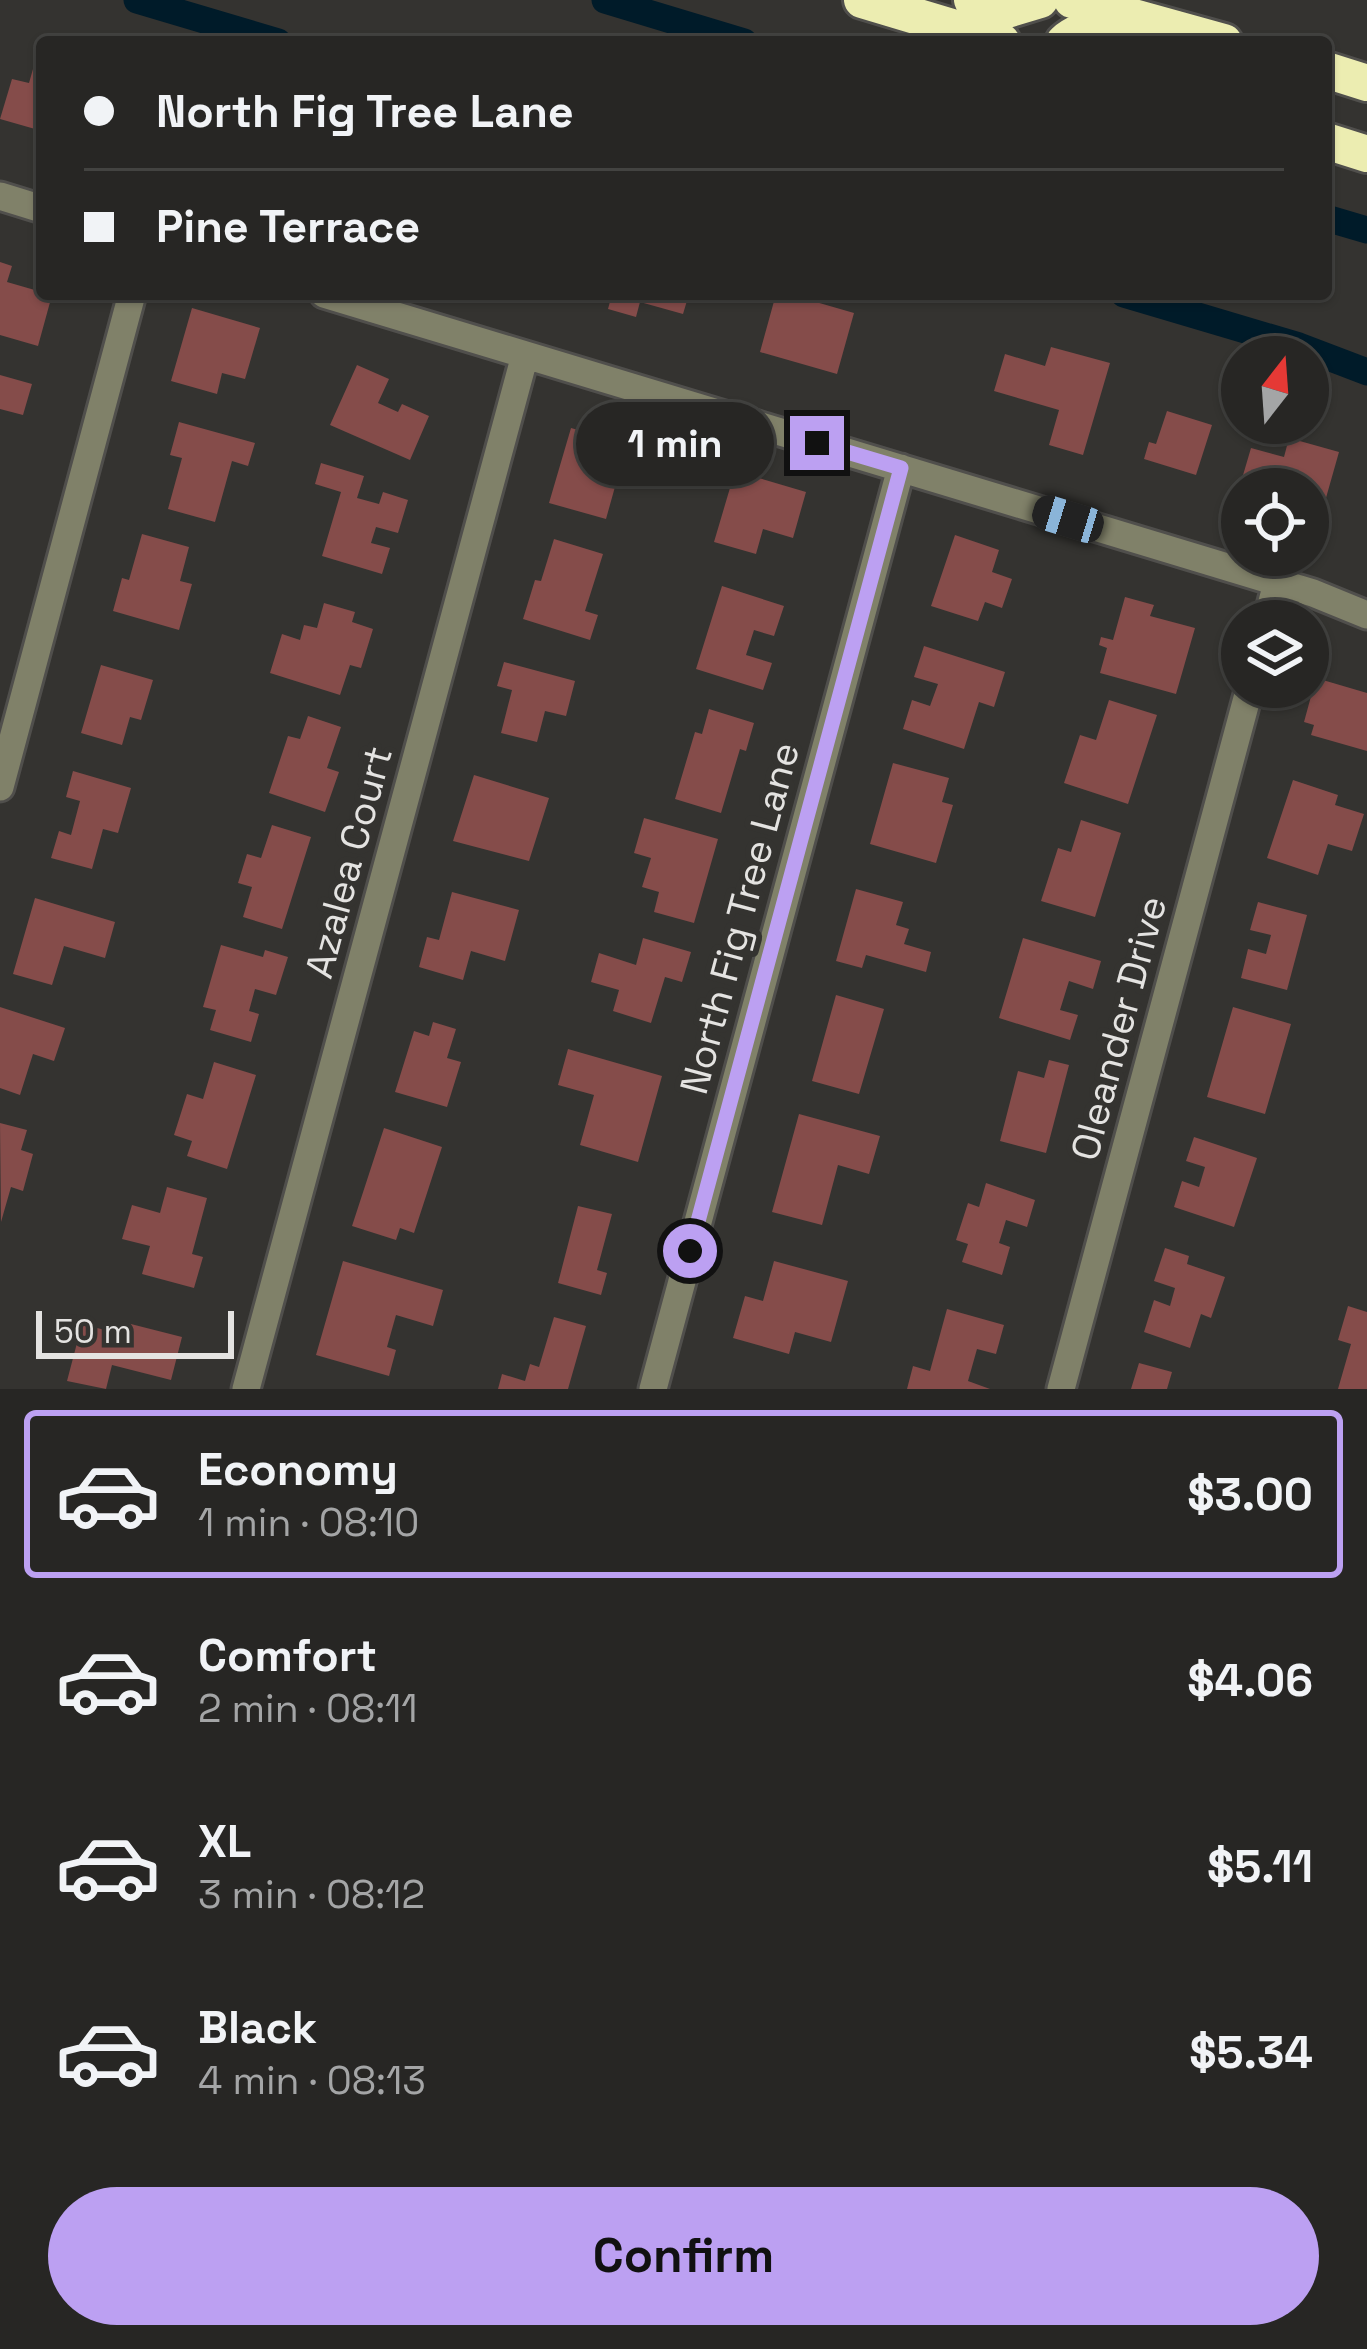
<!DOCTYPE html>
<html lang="en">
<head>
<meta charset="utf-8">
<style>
  :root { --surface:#272624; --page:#333231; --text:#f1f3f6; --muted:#a4a5a6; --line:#434341; --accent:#bca0f2 }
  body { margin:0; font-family:"Space Grotesk",sans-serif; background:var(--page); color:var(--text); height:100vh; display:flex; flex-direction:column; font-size:45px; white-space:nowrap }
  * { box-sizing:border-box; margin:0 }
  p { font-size:39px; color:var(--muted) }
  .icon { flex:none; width:66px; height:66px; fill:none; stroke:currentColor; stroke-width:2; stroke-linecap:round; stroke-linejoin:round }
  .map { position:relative; height:1389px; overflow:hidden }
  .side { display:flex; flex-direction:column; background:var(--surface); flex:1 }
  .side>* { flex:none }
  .top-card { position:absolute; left:36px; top:36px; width:1296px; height:264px; border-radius:12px; box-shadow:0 3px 9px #0004,0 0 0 3px var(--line); display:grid; align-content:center; height:264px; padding:0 48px; background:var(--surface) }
  .needle { width:78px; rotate:17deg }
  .controls { position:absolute; left:1221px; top:336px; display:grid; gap:24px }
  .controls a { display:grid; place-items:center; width:108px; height:108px; border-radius:50%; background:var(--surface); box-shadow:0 3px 9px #0004,0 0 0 3px var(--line); font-size:60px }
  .scale { position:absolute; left:36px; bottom:30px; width:198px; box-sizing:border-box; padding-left:12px; border:6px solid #e4e3e1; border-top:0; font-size:33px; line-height:42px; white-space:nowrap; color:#e4e3e1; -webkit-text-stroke:9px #343330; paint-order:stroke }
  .end { position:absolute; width:54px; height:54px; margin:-27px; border:15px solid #bca0f2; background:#111; box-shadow:0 0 0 6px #111 }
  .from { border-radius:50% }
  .bubble { position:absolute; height:84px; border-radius:42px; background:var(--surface); box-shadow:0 3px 9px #0004,0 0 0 3px var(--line); font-size:39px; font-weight:600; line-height:84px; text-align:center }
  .car { position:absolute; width:36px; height:72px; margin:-36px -18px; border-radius:15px; box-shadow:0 0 9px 3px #0007; background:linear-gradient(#222 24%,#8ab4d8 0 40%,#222 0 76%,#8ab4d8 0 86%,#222 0) }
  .top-card b { display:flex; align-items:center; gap:42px; height:114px; font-size:45px }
  .top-card b+b { border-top:3px solid var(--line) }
  .top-card i { width:30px; height:30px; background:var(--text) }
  ul { padding:21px 0 0; list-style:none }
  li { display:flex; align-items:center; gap:36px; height:168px; margin:0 24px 18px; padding:0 24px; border:6px solid transparent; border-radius:12px }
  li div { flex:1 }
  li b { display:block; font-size:45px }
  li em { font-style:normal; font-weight:600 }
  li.on { border-color:var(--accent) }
  li>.icon { width:108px; height:108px; stroke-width:1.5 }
  .primary-button { display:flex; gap:24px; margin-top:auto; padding:24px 48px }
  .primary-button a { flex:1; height:138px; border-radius:72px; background:var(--accent); color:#111; font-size:48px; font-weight:600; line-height:138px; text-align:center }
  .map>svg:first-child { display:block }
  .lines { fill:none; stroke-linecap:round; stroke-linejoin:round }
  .canal { stroke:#001b29; stroke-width:27 }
  .building { fill:#854c4a }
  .minor-casing { stroke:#504f4c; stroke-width:33 }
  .highway-casing { stroke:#504f4c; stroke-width:42 }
  .minor { stroke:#808169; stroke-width:27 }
  .highway { stroke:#ecedb1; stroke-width:36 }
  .route { stroke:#bca0f2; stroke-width:15 }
  .labels { text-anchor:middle; stroke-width:12; stroke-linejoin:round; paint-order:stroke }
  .street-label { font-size:39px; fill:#e4e3e1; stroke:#343330 }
</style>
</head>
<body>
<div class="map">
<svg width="1367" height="1389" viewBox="0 0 1367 1389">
  <rect width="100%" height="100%" fill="#343330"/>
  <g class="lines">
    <!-- canal -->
    <path class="canal" d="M137,0l141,42
      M605,0l139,42
      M1326,218l41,12
      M1124,294l175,52 68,26"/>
  </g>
  <!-- building -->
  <path class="building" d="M33,69l9,3v59l-42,-12 12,-40 17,4z
    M0,262l12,4 -5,16 45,13 -14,51 -38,-11z
    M612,294h77l-6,20 -43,-12 -4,15 -28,-8z
    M776,294h35l-2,6 45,13 -17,61 -77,-22z
    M192,308l68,20 -15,51 -23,-6 -5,21 -46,-13z
    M1051,347l59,16 -27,92 -34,-10 10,-35 -65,-19 11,-37 40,12z
    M357,365l32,14 -11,24 20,9 4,-8 27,12 -19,44 -80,-35z
    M0,375l32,9 -9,31 -23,-6z
    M1167,411l45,14 -16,50 -52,-16 5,-17 7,2z
    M179,422l76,21 -7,23 -16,-5 -17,61 -47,-13 14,-51 -12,-3z
    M571,428l56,16 -21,75 -57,-16z
    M1289,438l50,14 -17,60 -14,-4v-19h-66v12l-6,-2 15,-51 33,9z
    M321,463l43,13 -7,22 22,6 4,-12 25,8 -10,33 -22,-6 -5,16 19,5 -8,26 -60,-18 19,-64 -26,-8z
    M735,471l71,21 -13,46 -30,-9 -7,25 -42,-12z
    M142,534l47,13 -9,34 12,3 -13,46 -66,-19 9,-33 7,2z
    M955,535l44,15 -7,22 20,7 -10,29 -17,-6 -7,19 -47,-15z
    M554,539l49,15 -18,57 13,4 -8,25 -67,-21 12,-39 6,1z
    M722,586l62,20 -10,30 -20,-6 -8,25 26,8 -9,27 -67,-21z
    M1125,597l29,8 -4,11 45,12 -19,66 -76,-21 7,-25 -8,-3 2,-8 12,3z
    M324,603l31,9 -3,10 21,7 -12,39 -11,-3 -10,30 -70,-22 12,-39 18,6 4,-15 13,3z
    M924,646l81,26 -11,35 -15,-5 -15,47 -61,-20 9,-29 18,6 8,-22 -24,-7z
    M504,662l71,19 -9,35 -21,-5 -8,31 -36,-9 11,-43 -15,-4z
    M101,665l52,15 -12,40 -11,-3 -8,28 -41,-12z
    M1316,678l51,15v58l-56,-16 3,-10 -10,-3z
    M1109,700l48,15 -29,89 -64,-21 16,-48 16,5z
    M709,709l45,14 -8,28 -6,-2 -19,64 -46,-14 20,-67 7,2z
    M308,716l33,11 -14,41 12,4 -14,40 -56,-19 19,-57 12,3z
    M893,763l56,15 -7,24 11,3 -17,58 -66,-19z
    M73,771l58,17 -13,45 -15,-4 -11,40 -41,-11 8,-27 12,4 9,-34 -14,-4z
    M474,775l75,23 -20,63 -76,-20z
    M1293,780l45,15 -3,10 29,9 -12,37 -24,-7 -10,31 -51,-17z
    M644,818l74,21 -24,84 -40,-11 5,-20 -17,-5 9,-29 -17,-5z
    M1081,820l40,13 -26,84 -54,-16 17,-53 13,4z
    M272,825l39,12 -29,92 -39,-12 9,-30 -14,-4 9,-29 14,4z
    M856,889l47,13 -7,23 13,4 -5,15 27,8 -5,20 -60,-17 -4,13 -26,-7z
    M452,892l67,18 -14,51 -34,-10 -8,29 -44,-13 8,-30 12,3z
    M35,898l80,24 -10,36 -41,-12 -12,39 -39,-11z
    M1258,902l49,13 -20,75 -46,-12 7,-29 18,5 5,-19 -21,-5z
    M643,938l48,14 -9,30 -17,-5 -14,46 -38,-12 6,-21 -28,-8 8,-29 37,12z
    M1023,938l78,23 -8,28 -24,-8 -9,29 18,5 -8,25 -71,-22z
    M221,945l42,12 2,-7 23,7 -12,38 -21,-6 -6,22 10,3 -8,28 -41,-12 6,-20 -13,-3z
    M836,995l48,14 -25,85 -47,-13z
    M0,1007l65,21 -11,33 -21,-7 -13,41 -20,-7z
    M1233,1007l58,17 -26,90 -58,-17z
    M433,1022l23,7 -9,29 14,4 -14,45 -52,-15 19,-61 15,5z
    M568,1049l94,27 -24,86 -58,-17 14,-50 -36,-10z
    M1049,1060l20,5 -23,88 -46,-12 18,-70 26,7z
    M214,1062l42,13 -29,94 -40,-13 5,-15 -18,-6 13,-41 16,5z
    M799,1114l81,22 -11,38 -31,-9 -16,60 -50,-13z
    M0,1123l27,7 -6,20 12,4 -10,37 -12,-4 -10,35z
    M384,1128l58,19 -28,86 -14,-5 -4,12 -44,-14z
    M1194,1137l63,21 -23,69 -60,-20 8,-26 17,6 6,-20 -19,-6z
    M986,1183l49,17 -8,27 -21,-7 -7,23 11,4 -8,28 -40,-13 6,-18 -12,-4 12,-37 11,4z
    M167,1187l40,11 -15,56 11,3 -9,31 -52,-14 8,-28 -28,-7 10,-34 28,8z
    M578,1206l34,8 -15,56 10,3 -6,22 -43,-12z
    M1165,1248l24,8 -2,8 38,13 -14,41 -10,-4 -11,34 -46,-16 10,-32 16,6 5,-18 -21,-7z
    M343,1261l100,29 -10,36 -37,-11 -9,32 9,3 -7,26 -73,-21z
    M774,1261l74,20 -17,61 -36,-10 -6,22 -56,-16 12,-42 18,5z
    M1348,1306l19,6v77h-29l13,-45 -13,-4z
    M947,1309l57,16 -8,29 -19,-5 -9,32 22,8h-83l6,-23 17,5z
    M554,1317l32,9 -18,63h-70l4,-15 23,7 5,-17 9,3z
    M123,1322l59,15 -11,43 -59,-15 -6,24 -39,-8 15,-57 38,10z
    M1139,1363l33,9 -5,17h-36z"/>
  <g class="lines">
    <!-- minor casing -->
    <g class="minor-casing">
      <path id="minor" d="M0,196l42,13
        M324,294l989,299 54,22
        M1267,621l10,-38
        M0,787l132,-493
        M246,1389l279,-1034
        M653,1389l248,-921
        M1061,1389l189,-702"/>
    </g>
    <!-- highway casing -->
    <g class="highway-casing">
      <path id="highway" d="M862,0l140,42
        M972,0l35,10 33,-10
        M1072,0l152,42
        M1064,42c22,-19 36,-12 62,-4
        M1326,70l41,13
        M1326,141l41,13"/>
    </g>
    <!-- minor -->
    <use href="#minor" class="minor"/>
    <!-- highway -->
    <use href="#highway" class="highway"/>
  </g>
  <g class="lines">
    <!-- route -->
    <path class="route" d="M690,1251l211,-783 -84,-25"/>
  </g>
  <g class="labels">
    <!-- street labels -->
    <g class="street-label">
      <text transform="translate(348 862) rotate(-75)" y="14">Azalea Court</text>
      <text transform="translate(739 918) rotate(-75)" y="14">North Fig Tree Lane</text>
      <text transform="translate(1118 1028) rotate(-75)" y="14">Oleander Drive</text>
    </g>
  </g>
</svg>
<div class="controls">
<a><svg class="needle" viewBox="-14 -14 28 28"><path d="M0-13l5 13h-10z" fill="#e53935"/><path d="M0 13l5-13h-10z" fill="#a4a5a6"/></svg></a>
<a><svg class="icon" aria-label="locate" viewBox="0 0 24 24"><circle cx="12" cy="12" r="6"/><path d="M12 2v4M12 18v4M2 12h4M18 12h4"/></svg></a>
<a><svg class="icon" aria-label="layers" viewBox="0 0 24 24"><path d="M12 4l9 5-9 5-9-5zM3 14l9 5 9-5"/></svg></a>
</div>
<div class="scale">50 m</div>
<i class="end from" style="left:690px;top:1251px"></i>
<i class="end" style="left:817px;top:443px"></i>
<div class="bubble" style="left:576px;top:402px;width:198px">1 min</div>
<i class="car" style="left:1068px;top:519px;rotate:287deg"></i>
<div class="top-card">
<b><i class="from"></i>North Fig Tree Lane</b>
<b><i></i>Pine Terrace</b>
</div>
</div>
<section class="side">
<ul>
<li class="on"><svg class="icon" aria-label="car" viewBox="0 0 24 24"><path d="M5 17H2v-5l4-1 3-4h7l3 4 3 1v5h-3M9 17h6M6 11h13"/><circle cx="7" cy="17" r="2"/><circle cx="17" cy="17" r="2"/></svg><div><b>Economy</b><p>1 min · 08:10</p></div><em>$3.00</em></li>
<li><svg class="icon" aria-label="car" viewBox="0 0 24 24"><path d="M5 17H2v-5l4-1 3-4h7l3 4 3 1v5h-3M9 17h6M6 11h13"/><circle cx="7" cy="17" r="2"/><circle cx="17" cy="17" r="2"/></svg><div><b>Comfort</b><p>2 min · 08:11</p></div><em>$4.06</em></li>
<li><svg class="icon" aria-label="car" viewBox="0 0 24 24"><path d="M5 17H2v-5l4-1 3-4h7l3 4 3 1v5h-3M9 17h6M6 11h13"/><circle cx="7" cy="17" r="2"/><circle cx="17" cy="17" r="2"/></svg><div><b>XL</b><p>3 min · 08:12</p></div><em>$5.11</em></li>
<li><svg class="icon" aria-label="car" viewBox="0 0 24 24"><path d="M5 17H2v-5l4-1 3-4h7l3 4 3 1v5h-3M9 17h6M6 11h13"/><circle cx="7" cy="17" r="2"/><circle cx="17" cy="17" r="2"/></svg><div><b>Black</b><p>4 min · 08:13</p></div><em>$5.34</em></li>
</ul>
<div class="primary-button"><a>Confirm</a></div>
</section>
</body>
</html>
